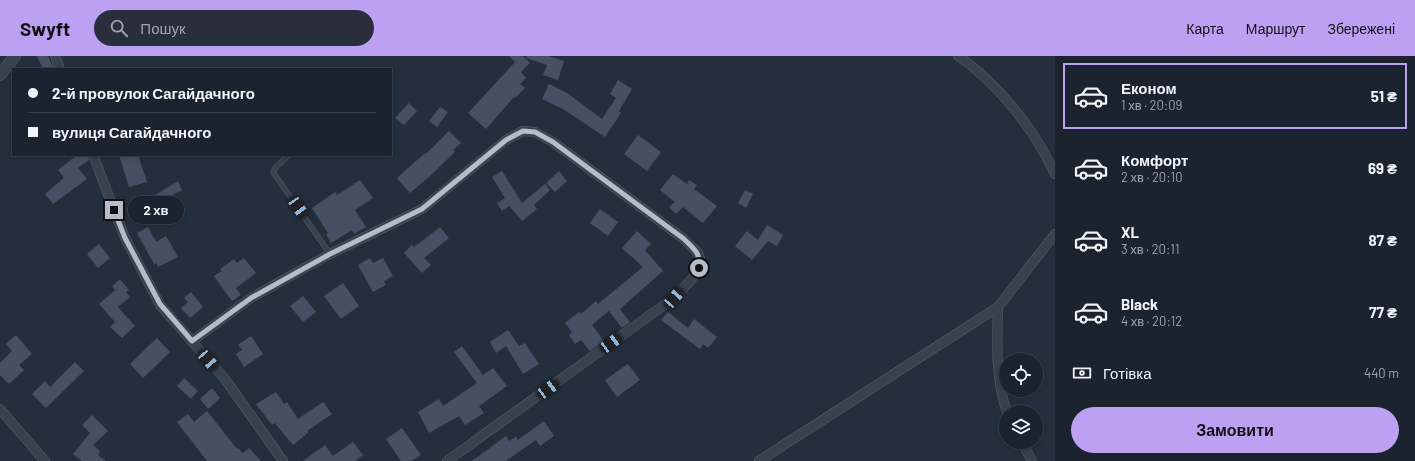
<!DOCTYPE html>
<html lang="uk">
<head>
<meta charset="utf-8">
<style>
  :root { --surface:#1b232e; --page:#282f3a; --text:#f1f3f6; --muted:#a0a4aa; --line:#39404a; --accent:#bca0f2 }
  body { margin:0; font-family:Barlow,sans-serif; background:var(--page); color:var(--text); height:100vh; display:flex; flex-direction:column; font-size:15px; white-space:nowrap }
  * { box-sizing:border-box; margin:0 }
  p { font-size:13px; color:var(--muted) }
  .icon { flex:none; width:22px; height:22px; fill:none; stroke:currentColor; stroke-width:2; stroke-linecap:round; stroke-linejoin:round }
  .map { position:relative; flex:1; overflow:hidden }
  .drawer { display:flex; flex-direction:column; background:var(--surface); width:360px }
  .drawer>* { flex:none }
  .banner { position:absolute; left:12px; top:12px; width:380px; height:88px; border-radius:0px; box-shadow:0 2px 6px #0003,0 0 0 1px var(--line); display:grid; align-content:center; height:88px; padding:0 16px; background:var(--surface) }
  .buttons { position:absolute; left:999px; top:297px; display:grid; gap:8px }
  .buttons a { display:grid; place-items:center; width:44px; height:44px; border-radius:50%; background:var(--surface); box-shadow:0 2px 6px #0003,0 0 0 1px var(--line); font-size:20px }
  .end { position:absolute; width:18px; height:18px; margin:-9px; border:5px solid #b4bcc9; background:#111; box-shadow:0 0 0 2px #111 }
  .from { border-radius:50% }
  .bubble { position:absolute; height:28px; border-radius:14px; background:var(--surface); box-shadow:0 2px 6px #0003,0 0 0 1px var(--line); font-size:13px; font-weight:700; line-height:28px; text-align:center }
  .car { position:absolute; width:12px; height:24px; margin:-12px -6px; border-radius:5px; box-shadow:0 0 3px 1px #0007; background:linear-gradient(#222 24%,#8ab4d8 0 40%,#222 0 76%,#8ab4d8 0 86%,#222 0) }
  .banner b { display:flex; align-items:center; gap:14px; height:38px; font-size:15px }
  .banner b+b { border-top:1px solid var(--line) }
  .banner i { width:10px; height:10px; background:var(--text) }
  ul { padding:7px 0 0; list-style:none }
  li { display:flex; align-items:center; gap:12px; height:66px; margin:0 8px 6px; padding:0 8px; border:2px solid transparent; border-radius:0px }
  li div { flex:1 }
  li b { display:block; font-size:15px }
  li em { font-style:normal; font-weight:700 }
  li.current { border-color:var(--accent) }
  li>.icon { width:36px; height:36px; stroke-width:1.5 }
  .pay { display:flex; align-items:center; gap:10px; height:44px; padding:0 16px; font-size:15px }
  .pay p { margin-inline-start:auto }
  .primary-button { display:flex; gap:8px; margin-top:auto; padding:8px 16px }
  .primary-button a { flex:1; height:46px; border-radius:24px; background:var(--accent); color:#111; font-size:16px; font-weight:700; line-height:46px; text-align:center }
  header { display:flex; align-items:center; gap:24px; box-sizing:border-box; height:56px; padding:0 20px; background:var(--accent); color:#111 }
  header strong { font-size:19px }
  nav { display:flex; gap:22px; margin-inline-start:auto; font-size:14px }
  .search { width:280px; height:36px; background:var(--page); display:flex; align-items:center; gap:10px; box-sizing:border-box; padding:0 14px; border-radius:22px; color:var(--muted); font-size:15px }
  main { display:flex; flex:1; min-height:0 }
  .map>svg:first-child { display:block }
  .building { fill:#455162 }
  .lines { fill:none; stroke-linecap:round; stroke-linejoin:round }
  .service-casing { stroke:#565f6c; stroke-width:5.5 }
  .minor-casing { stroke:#565f6c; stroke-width:10 }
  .tertiary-casing { stroke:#565f6c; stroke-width:12 }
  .service { stroke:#38414e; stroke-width:4.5 }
  .minor { stroke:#38414e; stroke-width:9 }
  .tertiary { stroke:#38414e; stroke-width:11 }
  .route { stroke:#b4bcc9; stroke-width:5 }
</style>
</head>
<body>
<header>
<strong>Swyft</strong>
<div class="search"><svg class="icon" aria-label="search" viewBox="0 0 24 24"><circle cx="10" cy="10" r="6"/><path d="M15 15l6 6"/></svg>Пошук</div>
<nav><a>Карта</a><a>Маршрут</a><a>Збережені</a></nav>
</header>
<main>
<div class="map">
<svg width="1055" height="405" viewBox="0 0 1055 405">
  <rect width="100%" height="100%" fill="#242f3e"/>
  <!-- building -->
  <path class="building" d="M37,0h11l6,13h-11z
    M509,0h14l7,7 -9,9 5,6 -6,6 5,4 -10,10 -1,-1 -28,32 -18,-16 47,-51z
    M527,0h22l15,5 -6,19 -15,-5 4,-10 -21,-7z
    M618,24l14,9 -13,22 2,2 -16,24 -42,-28 -21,-10 7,-15 18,9 35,26 14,-21 -6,-4z
    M409,47l8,8 -13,14 -9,-7z
    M440,51l8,5 -11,15 -8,-6z
    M449,75l12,12 -8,7 2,2 -26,25 -19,16 -13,-15 28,-25 1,1z
    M638,79l23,17 -14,19 -23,-17z
    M77,99h10l2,5 -11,8 9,11 -34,25 -8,-10 19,-16 -6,-8z
    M119,99h19l9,27 -18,5z
    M502,115l20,32 23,-19 5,6 -16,15 3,4 -15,12 -13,-15 -7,5 -5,-8 8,-5 -13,-21z
    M559,115l8,10 -12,11 -9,-9z
    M673,118l14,10 2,-4 8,5 -3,4 23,17 -14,17 -20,-16 -7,7 -7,-7 6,-5 -15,-12z
    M360,124l13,18 -18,12 11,17 -12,7 -2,-4 -21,13 -5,-8 2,-2 -16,-25 23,-16 2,3z
    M178,125l4,9 -25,12 7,12 -20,11 -10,-17z
    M745,134l8,4 -7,14 -8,-5z
    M600,153l18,13 -10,14 -18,-13z
    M767,169l16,10 -6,11 -9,-5 -16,19 -17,-14 12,-15 11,9z
    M148,171l8,15 10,-6 12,21 -20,10 -2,-4 -2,1 -17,-31z
    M440,171l9,11 -25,20 7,7 -9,8 -18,-20 8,-8 2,2z
    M637,175l14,13 -6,6 18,21 -43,38 10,13 -8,6 -13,-17 -17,14 12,16 -14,10 -9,-11 -6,4 -6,-9 3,-3 -7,-9 14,-11 2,2 15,-13 2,3 45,-37 -21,-19z
    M99,188l11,14 -12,10 -11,-14z
    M244,202l12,15 -20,15 5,7 -9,6 -18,-25 8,-5 -2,-2 14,-10 3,4z
    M370,202l3,5 10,-5 10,18 -9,5 2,4 -13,7 -15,-27z
    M120,223l9,11 -3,2 4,5 -12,10 17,19 -13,12 -12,-11 5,-5 -16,-18 16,-14 -3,-4z
    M343,227l16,23 -18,13 -17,-23z
    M191,236l12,15 -13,11 -9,-10 7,-6 -4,-4z
    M303,240l13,16 -13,10 -13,-16z
    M668,256l20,16 6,-9 23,18 -9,11 -5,-4 -3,5 -39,-29z
    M508,274l11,16 6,-3 14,21 -16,10 -17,-28 -10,7 -6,-11z
    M16,279l16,19 -13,11 5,5 -15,14 -9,-9v-12l12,-12 -6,-7z
    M251,280l12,18 -19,13 -8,-13 6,-4 -4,-5z
    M157,282l13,14 -27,26 -13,-14z
    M462,290l21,29 10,-7 14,18 -28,20 5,7 -19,12 -6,-9 -30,17 -11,-21 21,-13 4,7 34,-23 -23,-31z
    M75,306l9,9 -38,37 -14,-14 13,-13 5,6z
    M628,308l12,16 -23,17 -12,-17z
    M184,322l14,13 -7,8 -14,-13z
    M212,332l8,10 -12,11 -8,-10z
    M276,336l8,12 3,-2 11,17 25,-17 9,12 -25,17 2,1 -16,13 -18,-22 -3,2 -16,-21z
    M207,355l30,38 1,-1 5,5 6,-5 12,13h-54l-30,-39 11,-8 6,8z
    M92,359l16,16 -15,14 7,6 -2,4 8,6h-24l-9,-7 17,-21 -8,-8z
    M544,365l10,15 -14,10 -4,-6 -30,21h-34l34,-25 3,5 7,-4 2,3z
    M402,372l19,27 -10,6h-10l-15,-22z
    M353,386l10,13 -8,6h-52l22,-16 8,11z"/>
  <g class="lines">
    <!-- service casing -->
    <g class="service-casing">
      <path id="service" d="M289,99l-13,12 -3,5 57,82"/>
    </g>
    <!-- minor casing -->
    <g class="minor-casing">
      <path id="minor" d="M55,0l5,13
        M958,0c29,20 54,48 74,77 9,13 16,27 23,41
        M93,99l32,83 35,67 65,74 58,82
        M998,251c-1,35 -3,71 9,105
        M192,285l59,-43 79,-44 92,-45 84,-69 17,-9 12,1 18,10 131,97c4,5 10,9 14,14 9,15 -15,35 -24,45l-227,163
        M0,353l45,52
        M1022,386l10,19
        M759,405l239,-154 57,-73"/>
    </g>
    <!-- tertiary casing -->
    <g class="tertiary-casing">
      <path id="tertiary" d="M0,19l15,-19"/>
    </g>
    <!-- service -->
    <use href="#service" class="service"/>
    <!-- minor -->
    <use href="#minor" class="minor"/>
    <!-- tertiary -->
    <use href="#tertiary" class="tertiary"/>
  </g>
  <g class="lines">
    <!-- route -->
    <path class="route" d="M114,154l11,28 35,66 32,37 59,-43 79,-44 92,-45 84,-69 17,-9 12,1 18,10 131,97c10,10 17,14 15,29"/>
  </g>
</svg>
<div class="buttons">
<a><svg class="icon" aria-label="locate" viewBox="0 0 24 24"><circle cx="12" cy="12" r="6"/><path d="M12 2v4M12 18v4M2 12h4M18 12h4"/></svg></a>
<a><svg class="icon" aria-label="layers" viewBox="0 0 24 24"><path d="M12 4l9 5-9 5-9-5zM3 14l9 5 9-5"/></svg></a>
</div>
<i class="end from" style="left:699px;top:212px"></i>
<i class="end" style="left:114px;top:154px"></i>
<div class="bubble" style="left:128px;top:140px;width:56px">2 хв</div>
<i class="car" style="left:298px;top:151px;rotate:145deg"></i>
<i class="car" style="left:674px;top:242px;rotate:41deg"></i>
<i class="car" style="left:611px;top:287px;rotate:54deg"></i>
<i class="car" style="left:208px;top:304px;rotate:139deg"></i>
<i class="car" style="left:548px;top:333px;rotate:54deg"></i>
<div class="banner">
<b><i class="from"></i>2-й провулок Сагайдачного</b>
<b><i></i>вулиця Сагайдачного</b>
</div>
</div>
<section class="drawer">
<ul>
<li class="current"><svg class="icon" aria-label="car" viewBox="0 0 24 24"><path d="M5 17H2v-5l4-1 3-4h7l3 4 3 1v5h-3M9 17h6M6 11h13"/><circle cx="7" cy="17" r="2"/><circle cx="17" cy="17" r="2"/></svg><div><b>Економ</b><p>1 хв · 20:09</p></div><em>51 ₴</em></li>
<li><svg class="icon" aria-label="car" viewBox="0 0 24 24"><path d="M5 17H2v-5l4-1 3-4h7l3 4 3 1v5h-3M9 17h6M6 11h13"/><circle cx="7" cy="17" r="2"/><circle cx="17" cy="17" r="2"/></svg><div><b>Комфорт</b><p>2 хв · 20:10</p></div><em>69 ₴</em></li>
<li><svg class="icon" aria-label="car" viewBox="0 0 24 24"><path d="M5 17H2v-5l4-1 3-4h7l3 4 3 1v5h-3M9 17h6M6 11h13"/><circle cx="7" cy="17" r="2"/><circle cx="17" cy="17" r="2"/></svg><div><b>XL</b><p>3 хв · 20:11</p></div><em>87 ₴</em></li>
<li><svg class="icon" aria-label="car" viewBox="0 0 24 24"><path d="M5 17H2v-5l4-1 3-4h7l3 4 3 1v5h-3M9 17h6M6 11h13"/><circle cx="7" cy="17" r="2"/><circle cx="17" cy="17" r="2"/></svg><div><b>Black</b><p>4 хв · 20:12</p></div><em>77 ₴</em></li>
</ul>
<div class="pay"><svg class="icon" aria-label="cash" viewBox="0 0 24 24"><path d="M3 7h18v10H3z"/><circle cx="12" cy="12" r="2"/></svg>Готівка<p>440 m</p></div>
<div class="primary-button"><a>Замовити</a></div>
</section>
</main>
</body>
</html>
